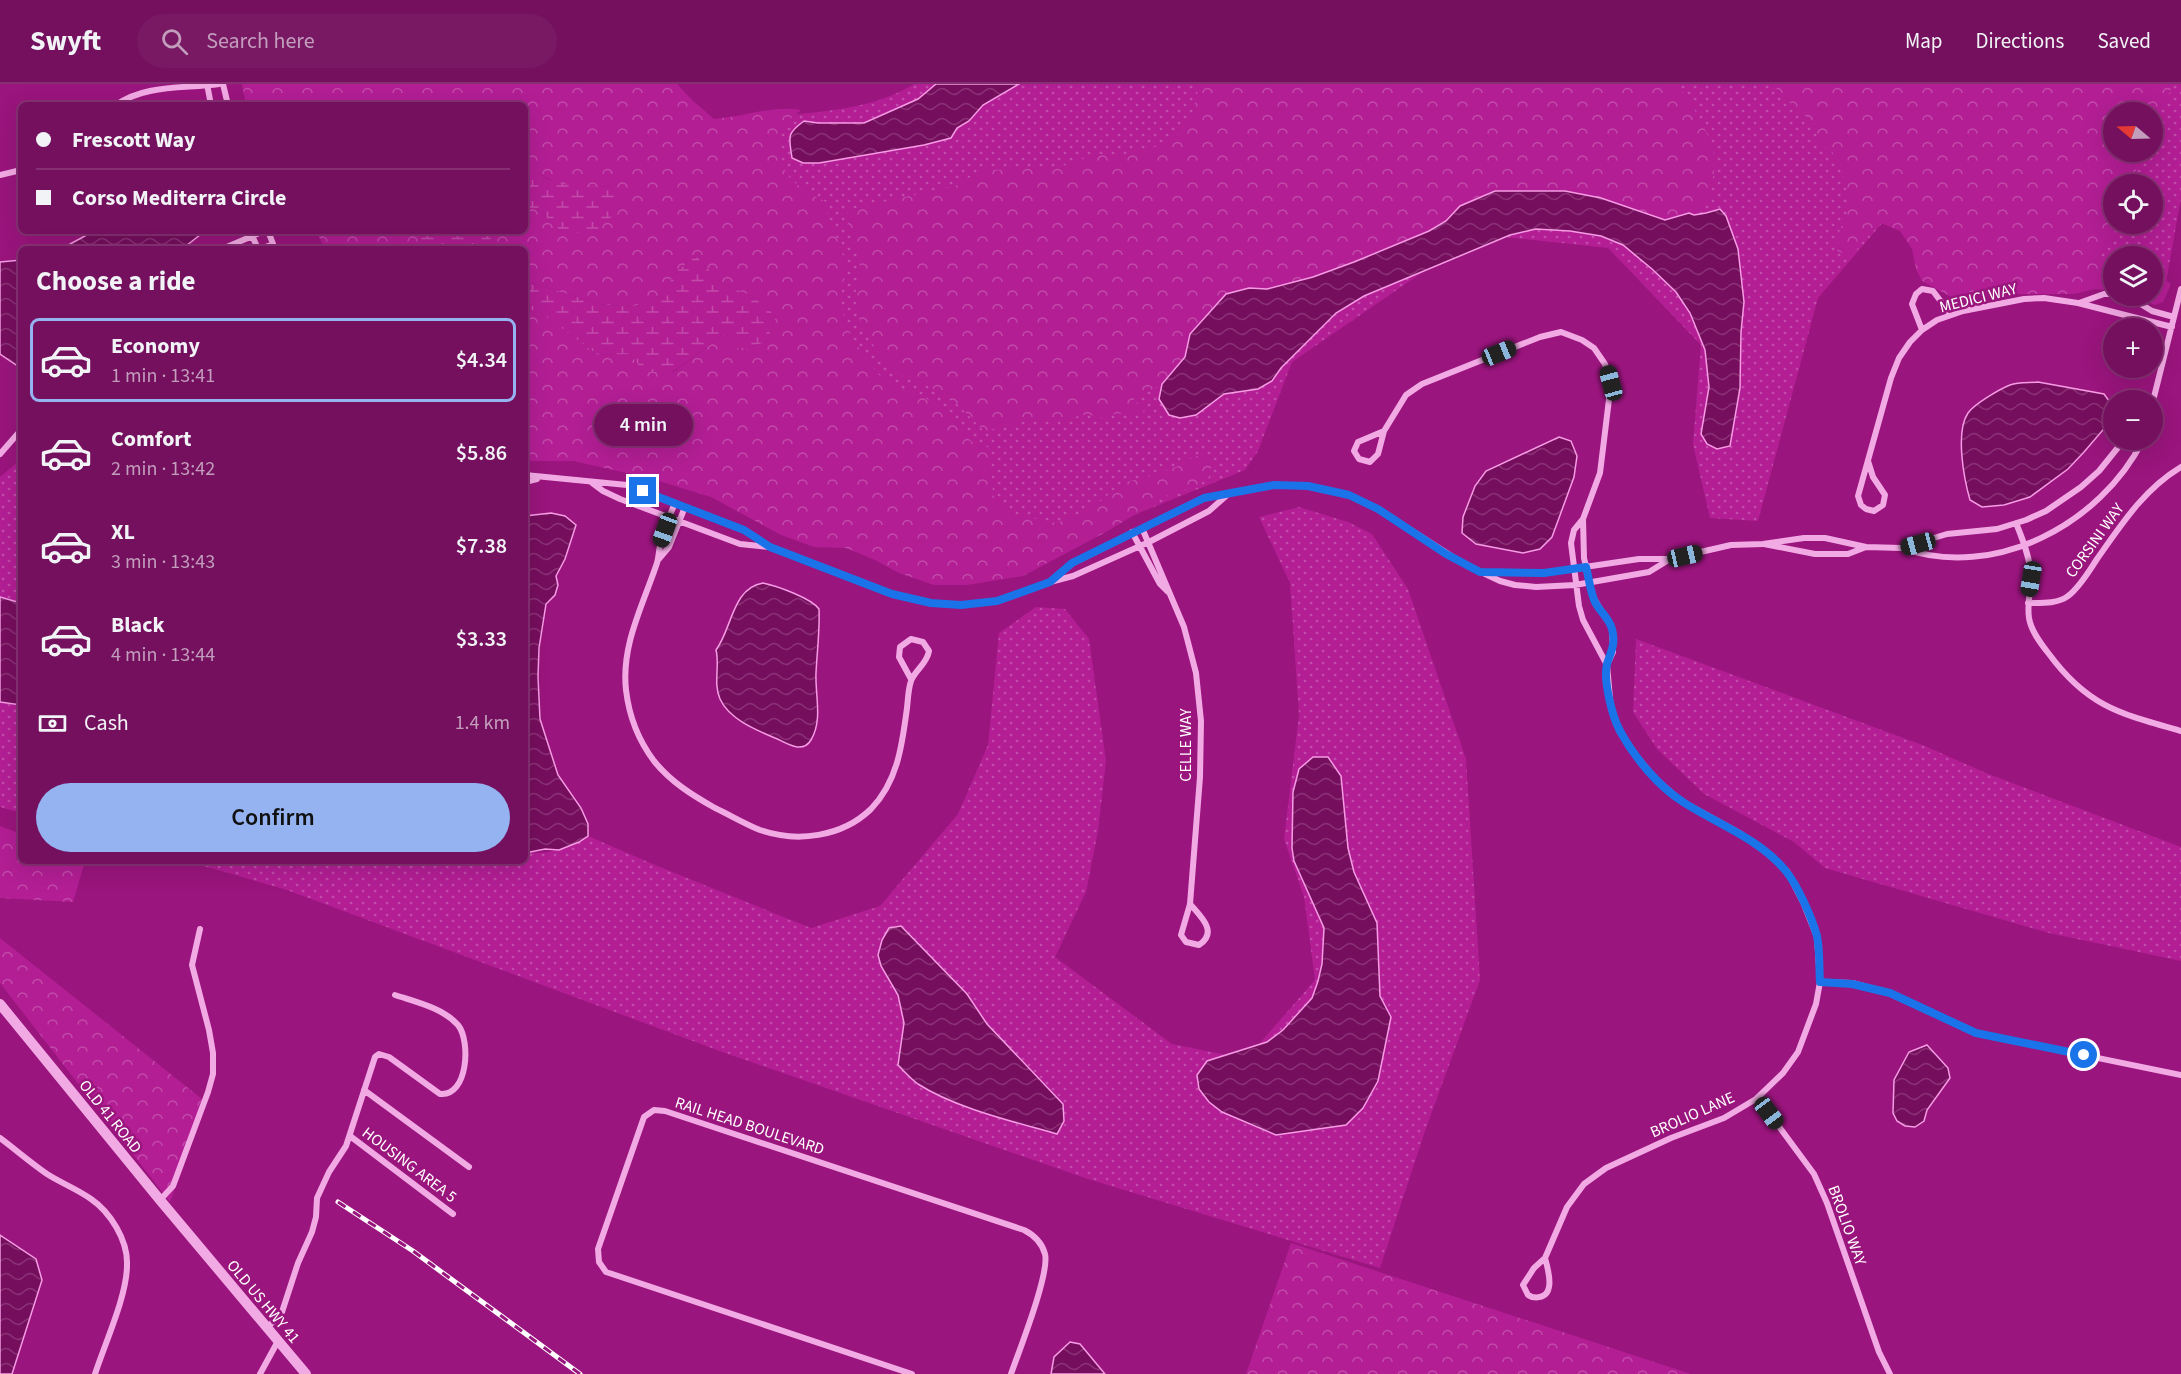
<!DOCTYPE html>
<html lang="en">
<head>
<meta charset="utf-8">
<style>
  :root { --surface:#74105e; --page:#791964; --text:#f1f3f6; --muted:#c29dbc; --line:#863073; --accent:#95b2f1 }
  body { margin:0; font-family:"Source Sans 3",sans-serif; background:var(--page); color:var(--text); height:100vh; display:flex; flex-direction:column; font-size:22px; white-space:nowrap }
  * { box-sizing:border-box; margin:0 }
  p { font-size:20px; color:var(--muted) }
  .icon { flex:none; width:33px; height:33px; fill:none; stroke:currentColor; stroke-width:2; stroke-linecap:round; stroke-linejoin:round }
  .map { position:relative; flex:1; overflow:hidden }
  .drawer { position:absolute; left:18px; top:162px; width:510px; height:618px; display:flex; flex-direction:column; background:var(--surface); border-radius:9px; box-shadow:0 6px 24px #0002,0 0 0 2px var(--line) }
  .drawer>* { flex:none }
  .banner { position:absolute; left:18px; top:18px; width:510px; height:132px; border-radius:9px; box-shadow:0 6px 24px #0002,0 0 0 2px var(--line); display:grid; align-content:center; height:132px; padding:0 18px; background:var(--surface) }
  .needle { width:39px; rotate:289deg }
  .tools { position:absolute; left:2103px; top:18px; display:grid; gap:12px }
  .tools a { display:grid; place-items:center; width:60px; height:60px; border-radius:50%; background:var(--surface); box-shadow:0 6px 24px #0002,0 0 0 2px var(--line); font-size:30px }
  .end { position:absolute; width:27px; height:27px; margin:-14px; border:8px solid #1a73e8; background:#fff; box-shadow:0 0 0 3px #fff }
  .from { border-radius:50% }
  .bubble { position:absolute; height:42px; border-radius:21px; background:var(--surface); box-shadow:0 6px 24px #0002,0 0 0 2px var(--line); font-size:20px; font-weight:600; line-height:42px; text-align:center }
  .car { position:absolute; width:18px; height:36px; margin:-18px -9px; border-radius:8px; box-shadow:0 0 4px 2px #0007; background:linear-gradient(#222 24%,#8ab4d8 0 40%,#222 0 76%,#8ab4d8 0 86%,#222 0) }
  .banner b { display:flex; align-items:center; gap:21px; height:57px; font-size:22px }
  .banner b+b { border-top:2px solid var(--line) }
  .banner i { width:15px; height:15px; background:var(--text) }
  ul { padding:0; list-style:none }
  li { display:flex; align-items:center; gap:18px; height:84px; margin:0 12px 9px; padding:0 6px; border:3px solid transparent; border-radius:9px }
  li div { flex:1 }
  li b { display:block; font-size:22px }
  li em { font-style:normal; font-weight:600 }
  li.current { border-color:var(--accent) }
  li>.icon { width:54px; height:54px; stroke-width:1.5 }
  h2 { padding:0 18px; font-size:27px; line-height:72px }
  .pay { display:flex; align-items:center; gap:15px; height:66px; padding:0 18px; font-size:22px }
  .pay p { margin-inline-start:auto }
  .cta { display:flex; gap:12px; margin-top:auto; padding:12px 18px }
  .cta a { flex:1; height:69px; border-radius:36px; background:var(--accent); color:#111; font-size:24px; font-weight:600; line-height:69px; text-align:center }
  header { display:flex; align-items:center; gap:36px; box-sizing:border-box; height:84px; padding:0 30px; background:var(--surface); border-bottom:2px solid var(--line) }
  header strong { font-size:28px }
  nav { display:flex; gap:33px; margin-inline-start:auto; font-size:21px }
  .search { width:420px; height:54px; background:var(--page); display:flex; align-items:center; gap:15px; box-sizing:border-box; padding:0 21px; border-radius:33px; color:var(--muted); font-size:22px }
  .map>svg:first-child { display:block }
  .grass { fill:url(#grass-dots); fill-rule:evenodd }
  .forest { fill:url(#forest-crowns) }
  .wetland { fill:url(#wetland-marsh) }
  .water { fill:url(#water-waves); stroke:#f59ce4; stroke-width:1.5 }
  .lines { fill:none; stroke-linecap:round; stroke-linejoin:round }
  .minor { stroke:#f2aae4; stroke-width:6 }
  .tertiary { stroke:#f2aae4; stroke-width:10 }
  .rail-casing { stroke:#fff; stroke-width:5 }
  .rail { stroke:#9a157d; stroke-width:3; stroke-dasharray:9; stroke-linecap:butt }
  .route { stroke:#1a73e8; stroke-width:8 }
  .labels { text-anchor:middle; stroke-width:5; stroke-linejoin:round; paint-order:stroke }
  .street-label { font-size:16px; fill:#fff; stroke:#9a157d }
</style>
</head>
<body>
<header>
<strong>Swyft</strong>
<div class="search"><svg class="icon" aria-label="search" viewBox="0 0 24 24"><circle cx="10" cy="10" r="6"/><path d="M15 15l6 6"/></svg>Search here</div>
<nav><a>Map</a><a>Directions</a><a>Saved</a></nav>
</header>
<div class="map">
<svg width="2181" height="1290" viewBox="0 0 2181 1290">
  <defs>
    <pattern id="grass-dots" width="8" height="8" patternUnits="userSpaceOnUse" patternTransform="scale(1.5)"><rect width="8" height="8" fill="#b31e95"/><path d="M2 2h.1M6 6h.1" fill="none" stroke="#c24baa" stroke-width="1.8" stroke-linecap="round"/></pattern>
    <pattern id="forest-crowns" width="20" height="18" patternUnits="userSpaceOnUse" patternTransform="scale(1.5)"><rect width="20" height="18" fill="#b31e95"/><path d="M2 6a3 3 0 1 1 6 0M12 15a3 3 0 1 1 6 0" fill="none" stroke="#c24baa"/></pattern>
    <pattern id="wetland-marsh" width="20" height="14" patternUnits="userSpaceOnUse" patternTransform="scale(1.5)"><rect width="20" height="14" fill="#b31e95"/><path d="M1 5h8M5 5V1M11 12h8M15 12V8" fill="none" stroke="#c24baa"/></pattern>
    <pattern id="water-waves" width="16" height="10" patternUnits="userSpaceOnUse" patternTransform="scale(1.5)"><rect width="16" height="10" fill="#760e5e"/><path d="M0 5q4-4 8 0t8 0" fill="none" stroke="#8b3276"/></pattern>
  </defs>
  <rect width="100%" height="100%" fill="#9a157d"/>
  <!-- grass -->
  <path class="grass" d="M914,0h1267v114l-16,90h-12l-1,-32h-38l-1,30 -212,-85 -83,97 -60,223 -48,-3 -17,-74 8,-99 -93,-97 -130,-14 -186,128 -34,89 -13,19 -180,73 -50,28 -193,-246 -60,-167 17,-42c46,-5 95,-7 135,-32zM2114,28h38v40h-38zM2114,100h38v40h-38z
    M21,375v354l-21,-6v-330z
    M1299,423l49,15 24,12 36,55 58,170 14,221 -55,151 -45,137 -292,-89 -363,-126 -438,-163 -101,-29h111l-4,12 5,-12h227v-11c21,9 45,-5 63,-14l67,29 156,63 69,-22 78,-92 30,-69 11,-112 37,-26 29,2 24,30 17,122 -8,70 -12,61 -31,65 117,87 74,15 69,-79 -11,-83 -20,-58 15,-124 -9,-132 -31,-66z
    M1636,555l289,107 61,27 195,74v114l-132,-28 -224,-65 -31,-26 -90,-48 -47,-45 -24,-37z"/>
  <!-- forest -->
  <path class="forest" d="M242,0h435l15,16 22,19c29,-2 59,-14 87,-9 -4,4 -10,8 -14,12 -10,15 -9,44 4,57 11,11 25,18 39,25l-4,16 11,18 8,20v17l-5,20 4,22 7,20 27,37 20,14 24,7 40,31 8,15 20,7 3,47 13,17 50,11 21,-8 25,-15 20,-17 29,-7 33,-12 10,-8h20l-5,21 -12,9 -31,10 -60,36 -83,44 -56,9h-33l-35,-12 -24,-13 -29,-12 -32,-1 -33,-12 -70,-38 -62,-19 -76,-17h-48v-150l12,-1 61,45 33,-1 12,18h30l52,-38 16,17 26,-10 9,-25 -24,-20 -31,-13 -25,-27 -18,14 -18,26 -28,11 -32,-3 -75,-23v-32h-39l8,-18h31v-23h12l26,25h30l20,-47 -32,2 -24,-5 -24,-12 -8,-10v-56h-279z
    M1198,0h478c14,15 41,60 39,80 -1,13 -6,25 -5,38l-21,11 -24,7 -64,-22 -59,-6 -47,-1 -26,9 -9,6 -14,15 -17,10 -75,31 -41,15 -46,12 -18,-1 -59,46 -5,23 -23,27 -31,17 14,4 -2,8c-15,2 -28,-2 -42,5 -25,-8 -20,1 -41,3 -13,2 -26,-1 -38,1 -13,2 -25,7 -38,9l-31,-31 -40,-22 -14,-3 -14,-11 -22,-36 -6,-15 -2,-19 4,-14 1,-23 -12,-27v-20l109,-25 26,-16 17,1 63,-4 22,-8 20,-5 15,2 43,-10 14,-9 15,-20 5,-21z
    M1773,0h400c-13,37 -25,28 -59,28v40h21l2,32h-23v40h6l-18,26 -2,13 13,3v25l-18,-2 -21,5h-72l-49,4 -31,-17 -6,-12 -4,-20 -12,-18 -19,-8 -18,15 -10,19 -16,-6 2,-19 9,-21 -1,-20 -5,-22 -11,-19 -14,-7 -1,-18 -31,-26z
    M316,147h101l3,10 31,6 -1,2h-125z
    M2153,188l18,12 -8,18 -8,3 -23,-9h20z
    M0,742l21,8v27h64l-12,41 -73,-4z
    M0,854l202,161 -6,32 -26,71 -170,-219z
    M1291,1159l400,131h-445z"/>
  <!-- wetland -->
  <path class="wetland" d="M525,77c21,27 56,27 88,25l4,26 -24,21h-30l-26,-25h-12z
    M417,147h77l-8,18h-36v-2l-30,-6z
    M696,172l25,27 31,13 24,20 -9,25 -26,10 -16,-17 -53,38h-29l-12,-18 -33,1 -61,-45 -12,1v-30l75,23 32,3 28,-11 18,-26z"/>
  <!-- water -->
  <path class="water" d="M936,0h83l-36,21 -14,16 -12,7 -6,10 -27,7 -105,18h-16l-11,-5c-3,-21 -6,-24 12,-37l14,2h46l54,-24z
    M1495,107h70l36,7 64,22 24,-7 5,2 12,-2 14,-4 6,7 12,33 6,53 -3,30 -1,56 -10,58 -13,3 -10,-5 -6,-10 8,-47 -4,-37 -15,-37 -14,-21 -24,-23 -29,-24 -22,-9 -31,-5 -34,-2 -26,6 -146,61 -28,17 -55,55 -9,13 -14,8 -34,5 -28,21 -16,3 -11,-3 -10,-16 3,-15 23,-27 5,-23 36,-40 23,-6 18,1 46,-12 41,-15 75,-31 17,-10 14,-15z
    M94,147h111l-23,18h-121z
    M21,176v112l-2,-5 -19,-13v-92z
    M2038,298l66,12 8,11 -4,19 -24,28 -16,17 -38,28 -26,8 -22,2 -12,-7c-6,-21 -15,-68 -2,-87 6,-9 32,-24 42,-28 9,-3 20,-2 28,-3z
    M1559,353l12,4 6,15 -3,21 -22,60 -12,12 -17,4 -47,-9 -14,-11 1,-16 12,-31 11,-15z
    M551,429l14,3 11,9 -11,34 -9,17 2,9 -3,10 -9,9 -7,44 -1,29 2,42 18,56 23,33 7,16v12l-9,6 -20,8 -14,-1 -20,4v-337z
    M763,499c14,3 48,15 56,26 1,21 -2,43 -3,64 -1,22 7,47 -5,67 -9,15 -26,2 -36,-2 -19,-8 -46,-19 -55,-39 -7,-16 0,-33 -4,-49 16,-21 16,-62 47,-67z
    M0,513l21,6v102l-21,-3z
    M1313,673h15l13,19 7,72 6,24 23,51 3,73 11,21 -13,64 -15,27 -17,17 -70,10 -54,-23 -13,-10 -10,-13 -2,-14 10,-14 60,-19 16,-12 29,-32 6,-17 4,-17 2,-36 -30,-67 -2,-13 1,-56 6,-23z
    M901,842l66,68 20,30 76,80 1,17 -7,13c-42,-12 -102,-26 -139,-50 -7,-5 -14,-13 -20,-19l6,-42 -6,-28 -17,-29 -3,-11 4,-15 7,-12z
    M1927,961l21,23 2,10 -23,32 -3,11 -9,6 -10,-1 -8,-5 -4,-8 1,-33 15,-28z
    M0,1151l36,24 6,21 -30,94h-12z
    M1070,1258l10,2 25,30h-54l3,-17z"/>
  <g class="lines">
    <!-- minor -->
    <path class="minor" d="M207,0l4,21
      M223,0l5,21
      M116,21c30,-21 68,-16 103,-21
      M0,91l21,-5
      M250,147l8,18
      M268,147l7,18
      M222,165l42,-18
      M261,165l12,-5
      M2121,212l13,4 18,11 22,6
      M2079,219l25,-9h10
      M1922,246l-10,-26 4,-10 6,-5 11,2 18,24
      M2152,327l1,-10 28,-112
      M1384,347l-6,23 -8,8 -11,-3 -5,-8 4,-9 26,-11 22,-36 16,-11 118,-47 21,-5 21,8 12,8 11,16 6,19 -11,90 -17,46 -9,11 -3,13 8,63 4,14 24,45 4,44 8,21 17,26 20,23 25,22 60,33 26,19 20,18 16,31 14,35 3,45 -4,22 -18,48 -15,21 -27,26 -32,19 -53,20 -65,30 -22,16 -17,23 -22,51 -11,10 -11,17 5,10 4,2c25,4 17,-25 13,-39
      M0,370l21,-24
      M1868,377l5,16 12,18 -2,10 -9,6 -8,-2 -5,-4 -3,-9 33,-118 8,-20 11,-16 12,-12 15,-10 26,-9 61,-12 20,-1 34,5 94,24
      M525,391l102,10 117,45 26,17 122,47 39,9 30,2 36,-4 53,-19 23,-6 76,-34 60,-31 17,-15
      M525,398l12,-3
      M591,398l12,9 17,8 120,45 29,3
      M675,419c-5,12 -11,25 -14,38 -2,7 -2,15 -4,22 -14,42 -36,82 -31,127 3,26 13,51 28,71 17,21 38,34 61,47 15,7 30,16 45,22 37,13 82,7 111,-21 27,-28 31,-64 36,-101 1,-8 1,-18 4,-27 4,-11 16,-17 18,-30l-6,-9 -12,-3 -11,8 -1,10 12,22
      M1583,435l1,39 9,39 19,31 1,24 -6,13
      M2016,439c7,17 16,40 15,58 -1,13 -4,24 -2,37 2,13 12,26 20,36 39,53 72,60 132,77
      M1142,444l42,99 12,46 5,48 -1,56 -10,127 -9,31 5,7 13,3c20,-13 1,-29 -9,-41
      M1132,448l28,52 8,8
      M1764,460l51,10h33l18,-7
      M1902,464c92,33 199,-24 241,-108
      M1670,475l61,-14 32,-1 41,-6h21l41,9 35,1 46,-14 50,-5 29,-9 20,-9 35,-24 18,-16 25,-31
      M658,476l11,-13 16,-40
      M1050,498l23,-19 131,-65 70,-13 34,1 41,9 29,14 86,55 36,17 15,4 21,2 39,-2 74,-13 21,-13h-31l-95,14 -64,-1
      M2028,519c13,0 30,1 40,-7 12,-9 21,-25 29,-37 24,-34 47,-70 84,-92
      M1820,898l32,1 38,10 86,40 205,42
      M364,1006l105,77
      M1756,1015l13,14 45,61 13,29 52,149 11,22
      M350,1052l103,78
      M0,1054c16,12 31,25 47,36 14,9 30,15 44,25 19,13 37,41 36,66 0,31 -22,78 -32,109
      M160,1116l13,-14 35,-94 5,-18v-21l-4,-23 -17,-65 8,-36
      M268,1243l14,-15 16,-49 14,-31 4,-15 1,-19 12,-26 17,-26 29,-89 4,-3 10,3 51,37c28,3 31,-53 18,-69 -15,-17 -42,-23 -63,-30
      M260,1290l18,-33
      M912,1290l-306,-102 -7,-10 -1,-13 46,-132 10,-7 11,1 359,119c10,5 18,13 21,24 5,19 -26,97 -34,120"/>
    <!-- tertiary -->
    <path class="tertiary" d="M0,920l160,196 146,174"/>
    <!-- rail casing -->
    <g class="rail-casing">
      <path id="rail" d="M338,1118l75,49 167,123"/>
    </g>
    <!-- rail -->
    <use href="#rail" class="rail"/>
  </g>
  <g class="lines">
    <!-- route -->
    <path class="route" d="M643,407l101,39 26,17 122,47 39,9 30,2 36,-4 53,-19 22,-19 132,-65 70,-13 34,1 41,9 29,14 68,45 34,18 64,1 42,-6c3,11 4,24 9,35 5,10 14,16 17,27 4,15 -1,22 -5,35 -4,16 5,52 13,67 14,26 38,55 63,71 34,22 75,36 102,68 12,14 27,48 32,66 3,14 2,31 3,46l32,2 38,9 86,40 108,22"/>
  </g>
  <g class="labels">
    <!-- street labels -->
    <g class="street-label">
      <text transform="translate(1978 213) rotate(-14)" y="6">MEDICI WAY</text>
      <text transform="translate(2094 456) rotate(-54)" y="6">CORSINI WAY</text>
      <text transform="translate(1185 661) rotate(-90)" y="6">CELLE WAY</text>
      <text transform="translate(1692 1030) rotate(-24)" y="6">BROLIO LANE</text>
      <text transform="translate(111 1032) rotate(51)" y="6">OLD 41 ROAD</text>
      <text transform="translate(750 1041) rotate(18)" y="6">RAIL HEAD BOULEVARD</text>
      <text transform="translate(410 1080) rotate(37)" y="6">HOUSING AREA 5</text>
      <text transform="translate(1848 1141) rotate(70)" y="6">BROLIO WAY</text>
      <text transform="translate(264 1217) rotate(50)" y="6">OLD US HWY 41</text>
    </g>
  </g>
</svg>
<div class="tools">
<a><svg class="needle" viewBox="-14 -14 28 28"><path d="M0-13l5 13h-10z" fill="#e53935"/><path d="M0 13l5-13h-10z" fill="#c29dbc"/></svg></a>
<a><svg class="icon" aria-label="locate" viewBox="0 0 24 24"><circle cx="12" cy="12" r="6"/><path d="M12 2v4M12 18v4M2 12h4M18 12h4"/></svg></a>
<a><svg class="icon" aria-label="layers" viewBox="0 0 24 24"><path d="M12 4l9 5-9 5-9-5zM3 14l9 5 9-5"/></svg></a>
<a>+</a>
<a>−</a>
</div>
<i class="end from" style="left:2084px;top:971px"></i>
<i class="end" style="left:643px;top:407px"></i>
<div class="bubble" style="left:594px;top:320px;width:99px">4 min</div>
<i class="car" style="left:1499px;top:269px;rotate:68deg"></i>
<i class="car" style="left:1611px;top:299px;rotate:345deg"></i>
<i class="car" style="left:665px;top:446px;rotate:200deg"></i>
<i class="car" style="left:1918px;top:460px;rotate:255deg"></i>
<i class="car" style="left:1685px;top:472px;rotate:77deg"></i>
<i class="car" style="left:2031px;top:495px;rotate:189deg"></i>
<i class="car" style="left:1769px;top:1029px;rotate:143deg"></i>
<div class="banner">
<b><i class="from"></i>Frescott Way</b>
<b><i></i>Corso Mediterra Circle</b>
</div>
<section class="drawer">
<h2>Choose a ride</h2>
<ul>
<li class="current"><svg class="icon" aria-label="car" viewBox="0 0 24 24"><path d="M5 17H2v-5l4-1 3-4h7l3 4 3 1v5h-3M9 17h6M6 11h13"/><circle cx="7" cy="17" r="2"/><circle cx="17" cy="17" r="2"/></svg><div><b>Economy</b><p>1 min · 13:41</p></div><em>$4.34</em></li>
<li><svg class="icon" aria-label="car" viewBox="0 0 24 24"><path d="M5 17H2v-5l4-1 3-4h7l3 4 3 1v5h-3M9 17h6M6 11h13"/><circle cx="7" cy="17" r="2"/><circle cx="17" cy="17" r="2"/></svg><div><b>Comfort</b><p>2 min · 13:42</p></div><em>$5.86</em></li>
<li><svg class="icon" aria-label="car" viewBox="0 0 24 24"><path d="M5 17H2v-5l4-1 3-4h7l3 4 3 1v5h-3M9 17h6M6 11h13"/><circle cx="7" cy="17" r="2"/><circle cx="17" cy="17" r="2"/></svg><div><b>XL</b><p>3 min · 13:43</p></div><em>$7.38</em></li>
<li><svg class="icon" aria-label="car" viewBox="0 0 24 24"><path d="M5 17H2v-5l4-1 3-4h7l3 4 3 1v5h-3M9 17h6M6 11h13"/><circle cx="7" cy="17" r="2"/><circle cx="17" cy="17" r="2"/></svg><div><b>Black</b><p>4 min · 13:44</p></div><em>$3.33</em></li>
</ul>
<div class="pay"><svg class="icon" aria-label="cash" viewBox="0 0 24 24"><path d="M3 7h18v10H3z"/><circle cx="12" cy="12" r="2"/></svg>Cash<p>1.4 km</p></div>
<div class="cta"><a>Confirm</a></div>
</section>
</div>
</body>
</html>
